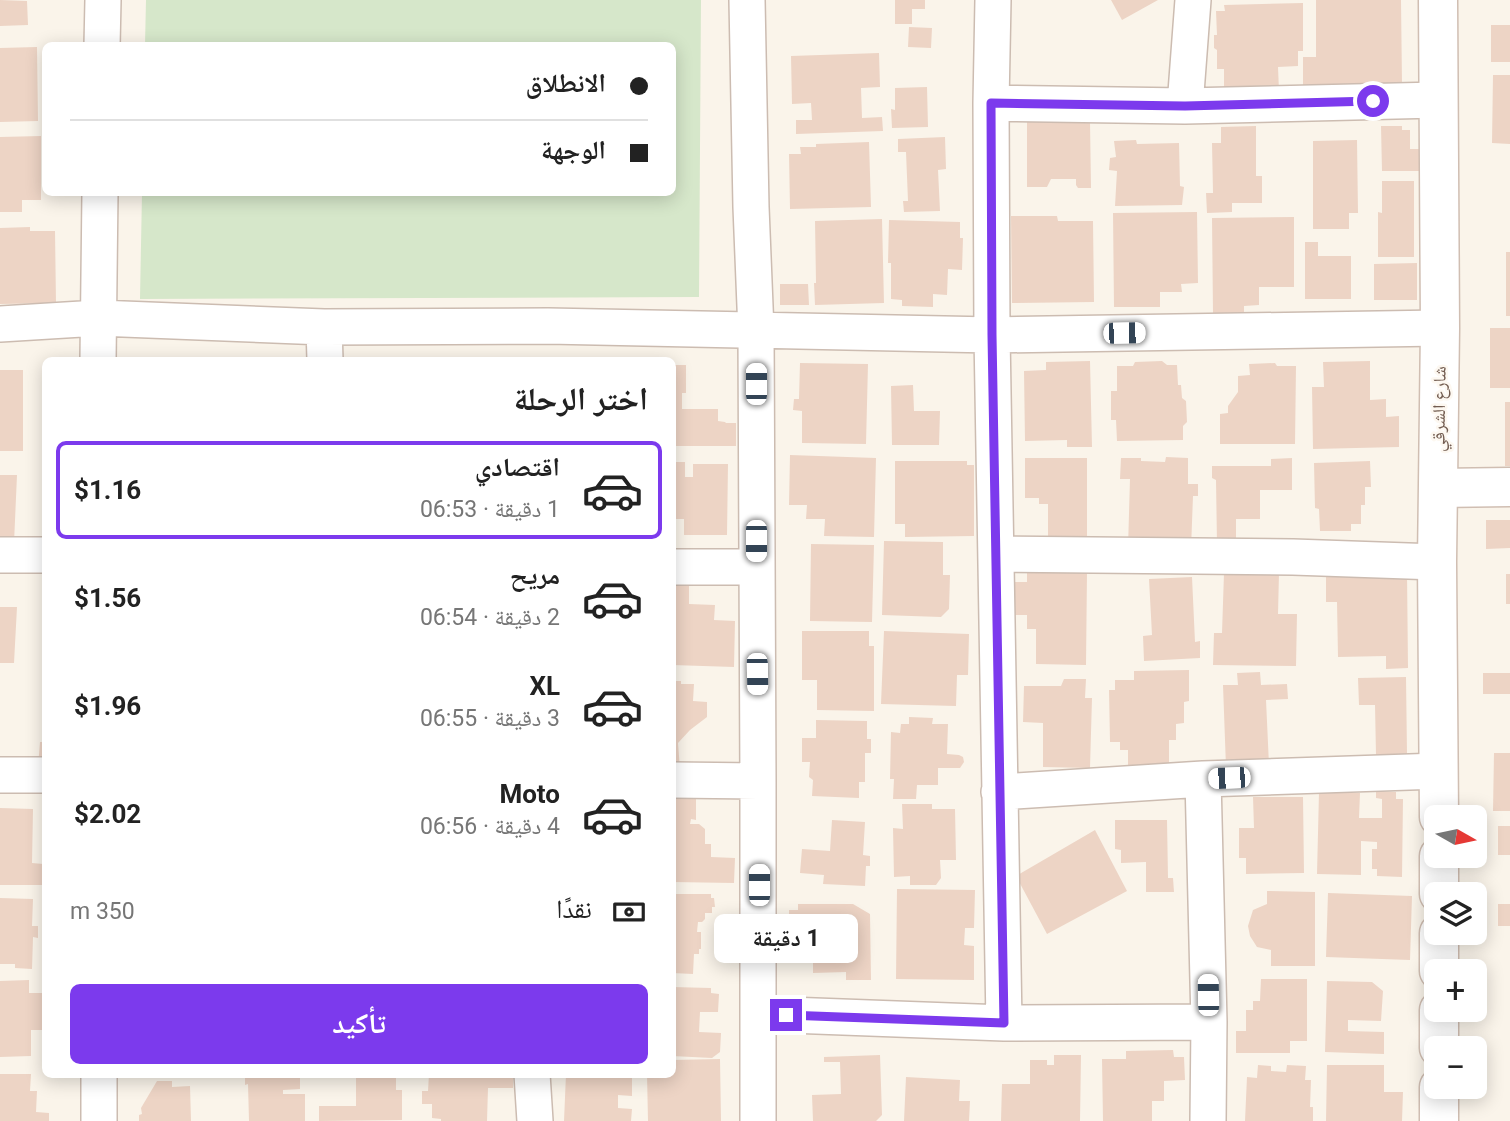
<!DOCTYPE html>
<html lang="ar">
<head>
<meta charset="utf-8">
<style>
  :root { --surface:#fff; --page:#f6f6f6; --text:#222; --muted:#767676; --line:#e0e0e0; --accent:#7c3aed }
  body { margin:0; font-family:Roboto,"Noto Naskh Arabic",sans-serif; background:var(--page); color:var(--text); direction:rtl; height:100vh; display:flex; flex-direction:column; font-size:26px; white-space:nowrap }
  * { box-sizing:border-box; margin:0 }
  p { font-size:23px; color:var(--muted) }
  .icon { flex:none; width:38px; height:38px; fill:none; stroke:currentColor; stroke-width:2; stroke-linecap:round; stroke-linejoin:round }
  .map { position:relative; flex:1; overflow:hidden; direction:ltr }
  .sheet { position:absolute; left:42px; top:357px; width:634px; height:721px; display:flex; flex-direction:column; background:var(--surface); border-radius:10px; box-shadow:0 4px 18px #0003; direction:rtl }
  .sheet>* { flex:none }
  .banner { position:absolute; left:42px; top:42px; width:634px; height:154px; border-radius:10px; box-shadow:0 4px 18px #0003; direction:rtl; display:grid; align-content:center; height:154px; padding:0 28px; background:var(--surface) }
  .needle { width:46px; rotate:99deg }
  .controls { position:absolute; left:1424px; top:805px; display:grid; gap:14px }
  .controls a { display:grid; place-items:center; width:63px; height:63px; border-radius:10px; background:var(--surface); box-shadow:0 4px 18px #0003; font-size:35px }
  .end { position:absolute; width:32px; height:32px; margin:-16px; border:9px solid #7c3aed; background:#fff; box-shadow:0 0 0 4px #fff }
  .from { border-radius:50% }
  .bubble { position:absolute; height:49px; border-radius:10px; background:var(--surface); box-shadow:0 4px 18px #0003; font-size:23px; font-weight:700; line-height:49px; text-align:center; direction:rtl }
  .car { position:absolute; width:21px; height:42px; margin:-21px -10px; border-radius:9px; box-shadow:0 0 5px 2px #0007; background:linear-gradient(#fff 24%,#345 0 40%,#fff 0 76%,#345 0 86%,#fff 0) }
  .banner b { display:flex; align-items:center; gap:24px; height:66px; font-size:26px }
  .banner b+b { border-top:2px solid var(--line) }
  .banner i { width:18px; height:18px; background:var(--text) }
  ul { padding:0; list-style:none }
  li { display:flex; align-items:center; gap:21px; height:98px; margin:0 14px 10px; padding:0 14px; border:4px solid transparent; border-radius:10px }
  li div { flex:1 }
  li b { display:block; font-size:26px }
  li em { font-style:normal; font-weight:700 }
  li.on { border-color:var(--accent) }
  li>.icon { width:63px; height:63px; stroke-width:1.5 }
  h2 { padding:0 28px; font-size:32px; line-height:84px }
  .pay { display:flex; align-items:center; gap:18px; height:77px; padding:0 28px; font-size:26px }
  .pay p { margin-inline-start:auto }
  .cta { display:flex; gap:14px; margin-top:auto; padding:14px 28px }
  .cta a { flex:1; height:80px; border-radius:10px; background:var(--accent); color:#fff; font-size:28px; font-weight:700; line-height:80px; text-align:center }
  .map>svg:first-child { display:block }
  .green { fill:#d6e7ca }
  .building { fill:#edd4c5 }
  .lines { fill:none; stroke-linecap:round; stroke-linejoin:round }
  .street-casing { stroke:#ccbcb1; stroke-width:38 }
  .secondary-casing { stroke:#d0beb2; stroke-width:41 }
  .street { stroke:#fff; stroke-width:35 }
  .secondary { stroke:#fff; stroke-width:38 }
  .route { stroke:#7c3aed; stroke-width:9 }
  .labels { text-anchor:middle; stroke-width:5; stroke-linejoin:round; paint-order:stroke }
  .street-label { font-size:18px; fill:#725c50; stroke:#fdf8f1 }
</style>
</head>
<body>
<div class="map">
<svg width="1510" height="1121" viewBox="0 0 1510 1121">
  <rect width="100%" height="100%" fill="#faf4ea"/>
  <!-- green -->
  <path class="green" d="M146,0h555l-2,297 -559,2 2,-106 530,-1v-146l-527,-1z"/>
  <!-- building -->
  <path class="building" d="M0,0l27,1 1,24 -28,1z
    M895,0h30v9h-13v15h-17z
    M1111,0h47l-36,20z
    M1316,0h85l1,84 -99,1v-28h13z
    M1303,3v48h-5v15l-20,1 1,24 -55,1v-23h-7v-19l-3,-2v-13h3l-1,-24h9l-1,-6z
    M1491,25h19v37h-19z
    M909,27l23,1 -1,20 -23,-1z
    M37,47l1,74 -38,1v-74z
    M879,53l1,34 -19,1 1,30 20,-1 1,14 -87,3v-14h16l-1,-17 -19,1 -1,-48z
    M1493,75h17v69l-18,-1z
    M927,87l1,40 -36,1 -1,-19 4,1v-22z
    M1027,122h63l1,66h-13l-2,-3v-6h-25l-4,8h-20z
    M1256,126v50h6v27h-30v9l-25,1 -1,-20h7l-1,-50h9v-16z
    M1381,126h21v4h8v19h10v22h-38z
    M41,136v64h-19v12h-22v-75z
    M945,137l1,32 -8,1 2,41 -36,1 -1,-11h5l-2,-49h-8v-13z
    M1136,140l1,4 42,-1 1,43 4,1 -2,18 -67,1 2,-35 -8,-1 1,-12 6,-1 -2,-16z
    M1357,140l1,73h-9v16h-36v-88z
    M869,142l2,65 -81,2 -1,-55h12l-1,-7h16v-3z
    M1382,181h32v76h-36v-45l4,1z
    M1197,212l1,71 -17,1 1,8h-22v15h-46l-1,-94z
    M1011,216h46l1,5h35l1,81 -82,1z
    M1294,217v70h-35v18l-15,1v7h-31l-1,-95z
    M882,219l2,84 -69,2 -1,-22h2l-1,-62z
    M889,220l71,2v16h3l-1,32 -14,-1 -1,26 -14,-1v13l-31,-1v-6l-11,-1v-36h-3z
    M30,227v4h25l1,72 -56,1v-76z
    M1305,242h13v14h33v43h-46z
    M1506,252h4v64h-4z
    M1417,263v37h-43v-36z
    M780,284h28l1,21h-29z
    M1490,328h20v60h-20z
    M1090,361l2,86h-25v-7l-42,1 -1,-70 22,-1v-8z
    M1162,361l5,4h10l1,20h3l1,13 4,3 1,21 -4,4v14l-66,1 -1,-21h-5v-29h6v-25h16l2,-4z
    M1370,361v39l16,-1v18l13,-1v31l-86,2 -1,-62h12l-1,-25z
    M800,363l68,1 -2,80 -64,-1v-32l-9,-1 1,-11h5z
    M1275,363l2,3h19l-1,78h-75v-30l8,-1v-7l10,-14v-16l12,-1 -1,-11z
    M672,365h14v28h-4v16h36v12l7,1 1,1h10v23h-64z
    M0,370h23v81h-23z
    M913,385l1,26h26l-1,34h-47l-1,-59z
    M1505,402h5v64h-5z
    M790,455l86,3 -2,79 -50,-1 1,-17h-19l1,-14h-18z
    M1166,457l22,1v26h10v12h-5l-2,53 -63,-1 2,-69h-10l1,-21h20v3l24,1z
    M1025,458h62v81l-39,1v-36h-9v-6h-14z
    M1292,458v32h-32v29h-24v24l-19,1 -1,-64 -4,-2v-12h59v-7z
    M895,461h72v4h7v71l-69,1v-13h-10z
    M1370,461l1,26h-6v18h-4v19h-10v7h-31l-1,-22 -4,-1 -1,-45z
    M672,462h13v15h8v-13h35l-1,71h-43v-16h-12z
    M0,475h17l-3,68h-14z
    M1486,520h24v28l-24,1z
    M884,541l59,1v33h7l-1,34 -8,8 -59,-2z
    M811,544l63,1 -2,77 -62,-1z
    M1027,571l60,1 -1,93 -50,-1v-35h-9v-14h-13v-33h13z
    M1407,572l1,96 -22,1v-13l-48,1 -1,-55h-11v-29z
    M1224,573h55l-1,41h19l-1,52 -83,-1 1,-32h8z
    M1506,574h4v30h-4z
    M1192,577l3,65 5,-1v17l-56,3 -1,-25 9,-1 -3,-56z
    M672,578h17v26l26,1 -1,15 21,1 -1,46 -62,-2z
    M0,607h17l-3,56h-14z
    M802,631h67v15h5v65l-57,-1v-30h-15z
    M884,631l85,3 -1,41h-11l-1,31 -75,-2z
    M1189,670v31l-5,1v21l-8,1v16h-7v26h-41v-16h-8v-8h-10l-1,-52h6v-10h19v-9z
    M1260,672l1,13 26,-1 1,15 -22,1 3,65 -43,2 -3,-82h15l-1,-12z
    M1483,673h27v21h-27z
    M1406,677l1,77 -31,1 -1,-50h-16l-1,-27z
    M1064,679h22l-1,19h7l-2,70 -47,-1v-44l-20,-1 1,-36h37z
    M672,681h9v3h13l-1,17 14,1v15l-17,13 -12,13 2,26h-8z
    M909,717l24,1 -1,6h16l-1,30 12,1 4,2 1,5 -4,6h-22v17h-21l-1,14h-23l1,-20h-4l1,-47 9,1 1,-9h8z
    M816,720l51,1v18h4v14h-6v29h-6v16l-47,-2 1,-16 -4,-3 1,-15h-8v-24h14z
    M40,742h6v25h-8z
    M1494,753h16v58h-17z
    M1376,791l20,1v7h7l-1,78 -25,-1v-7h-5v-20h5v-7l-16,-1v34l-44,-1 2,-82 41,1 -1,25h23v-19l-6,-1z
    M672,796h24v24l-5,-1 -1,5h9l6,5v15h6v13l24,1 -1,25 -62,-1z
    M1253,797h50l1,76 -58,1v-16h-7v-30h15z
    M902,804h30v5h23l1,51h-16l1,18 -5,7h-26v-9l-16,1 -1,-49 10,1z
    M0,808l33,1 -1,54 11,1v21h-43z
    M832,820l33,2 -2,33 7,1v10h-4l-1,20 -42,-2 1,-9 -24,-2 2,-24 28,2z
    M1115,820h52l1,58h5l1,14h-28v-30l-25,1v-13l-6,-1z
    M1498,826h12v29h-12z
    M1095,830l32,61 -80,43 -31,-58z
    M897,889l78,1 -1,38h-9l-1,17 10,1v34l-78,-1z
    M1267,891l48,1v74h-44v-16l-14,-3 -7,-11 -2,-10 5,-16 14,-6z
    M1328,893l84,3 -2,64 -84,-3z
    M672,894h39v4h3l1,9h-3v6h-7v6l-3,3h-4l-1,10h4v17h-2v5h-5l-1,20 -21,-1z
    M0,898l33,1 -1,27h6v12l-5,-1 -1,32 -17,-1v-4h-15z
    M798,904h55l17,10 1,66h-25v-8l-33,1v-46h-24v-17h9z
    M1498,904h12v22h-12z
    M1261,979h46v62h-17v12h-54v-22h10v-21h7v-9h7z
    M29,980v13h17v37h-15v26l-31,1v-76z
    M1327,981l45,1 11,9 -2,30 -33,-1v11l36,1v22l-59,-2z
    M672,987l39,1v5l8,1 -1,18h-18l-1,20 22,1 -1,19 -8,6 -40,-2z
    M1173,1050l1,7h10l1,23 -21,1v20h-12v20h-49l-1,-62h24v-8z
    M880,1055l2,60 -6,6h-63l-1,-26 29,-1 -1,-32h-16v-5z
    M1054,1055h27l-1,66h-79l1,-37h28v-24h17v5h7z
    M720,1059l1,62h-73l-1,-47h25v-14z
    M1258,1065l13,1v5l15,1 1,-7 19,1 -1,14h6l-1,27h3v14h-68l2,-44 10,1z
    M1327,1065h57v27h19l-1,29h-76z
    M0,1074h31l-1,17h7l-1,21 13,1v8h-49z
    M245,1074h55v15l-17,1v4h22v27h-56l-1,-37 -3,1z
    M356,1074h40v16h6v30l-83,1v-15h37z
    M429,1074h84v14h-25l-1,33h-46v-2l-9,-1v-14h-10v-13h6z
    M566,1074h66v22l-14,-1v13l14,1 -1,12h-67z
    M906,1077l54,3 -1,21h11l-1,20h-65z
    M157,1081h15v6l18,-1 1,35h-52v-6l3,-1 -1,-6z"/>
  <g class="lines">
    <!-- street casing -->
    <g class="street-casing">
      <path id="street" d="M747,0l4,207 5,124 2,450v340
        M993,0l-2,103 1,232 12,688
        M102,46l1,-46
        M991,103l194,3 253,-6
        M1185,106l8,-106
        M0,324l98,-6 226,9 224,-1 444,9 448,-7
        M324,327l1,33
        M98,360l2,-168
        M996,554l297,3 144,5
        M0,555h46
        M672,567h84
        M0,775h46
        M1203,779l6,243 -1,99
        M672,780l86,1
        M999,792l204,-13 236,-8
        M759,1014l245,9 205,-1
        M532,1074l3,47
        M99,1121v-47"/>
    </g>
    <!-- secondary casing -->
    <g class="secondary-casing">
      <path id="secondary" d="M1438,0l2,328 -3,234 2,255
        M1438,488l72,-1
        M1439,894v-38
        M1439,971v-38
        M1439,1048v-38
        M1439,1121v-34"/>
    </g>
    <!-- street -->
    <use href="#street" class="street"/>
    <!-- secondary -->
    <use href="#secondary" class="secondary"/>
  </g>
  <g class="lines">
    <!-- route -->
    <path class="route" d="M786,1015l218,8 -12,-688 -1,-232 194,3 188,-5"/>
  </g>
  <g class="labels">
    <!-- street labels -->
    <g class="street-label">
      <text transform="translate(1439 409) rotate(-89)" y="6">شارع الشرقي</text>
    </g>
  </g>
</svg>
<div class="controls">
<a><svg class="needle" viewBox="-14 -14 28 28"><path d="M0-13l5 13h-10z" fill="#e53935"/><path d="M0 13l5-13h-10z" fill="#767676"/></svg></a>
<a><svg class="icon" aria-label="layers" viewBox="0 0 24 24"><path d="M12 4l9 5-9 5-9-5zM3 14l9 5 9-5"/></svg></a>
<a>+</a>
<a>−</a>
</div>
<i class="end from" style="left:1373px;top:101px"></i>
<i class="end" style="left:786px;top:1015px"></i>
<div class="bubble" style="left:714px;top:914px;width:144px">1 دقيقة</div>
<i class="car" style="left:1124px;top:333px;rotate:89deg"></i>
<i class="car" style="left:756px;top:384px;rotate:0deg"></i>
<i class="car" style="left:756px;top:541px;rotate:180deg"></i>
<i class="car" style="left:757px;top:674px;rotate:179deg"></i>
<i class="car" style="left:1229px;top:778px;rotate:268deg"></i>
<i class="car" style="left:759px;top:885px;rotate:0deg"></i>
<i class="car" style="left:1208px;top:995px;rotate:359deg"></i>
<div class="banner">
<b><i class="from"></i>الانطلاق</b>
<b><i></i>الوجهة</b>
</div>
<section class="sheet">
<h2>اختر الرحلة</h2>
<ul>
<li class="on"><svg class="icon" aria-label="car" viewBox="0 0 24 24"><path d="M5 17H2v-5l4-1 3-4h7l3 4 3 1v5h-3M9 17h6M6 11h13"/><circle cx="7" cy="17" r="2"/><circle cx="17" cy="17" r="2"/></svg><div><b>اقتصادي</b><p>1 دقيقة · 06:53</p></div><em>$1.16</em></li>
<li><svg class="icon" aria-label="car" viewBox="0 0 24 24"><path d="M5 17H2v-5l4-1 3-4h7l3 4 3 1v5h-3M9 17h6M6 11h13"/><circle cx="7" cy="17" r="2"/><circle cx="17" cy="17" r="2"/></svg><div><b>مريح</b><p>2 دقيقة · 06:54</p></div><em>$1.56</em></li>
<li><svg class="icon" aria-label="car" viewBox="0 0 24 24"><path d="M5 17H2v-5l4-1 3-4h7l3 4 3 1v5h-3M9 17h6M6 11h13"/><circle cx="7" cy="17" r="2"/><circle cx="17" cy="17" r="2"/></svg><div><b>XL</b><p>3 دقيقة · 06:55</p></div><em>$1.96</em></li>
<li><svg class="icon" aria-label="car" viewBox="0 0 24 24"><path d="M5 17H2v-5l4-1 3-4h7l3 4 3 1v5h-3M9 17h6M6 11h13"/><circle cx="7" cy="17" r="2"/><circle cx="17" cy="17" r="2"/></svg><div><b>Moto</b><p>4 دقيقة · 06:56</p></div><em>$2.02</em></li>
</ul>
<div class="pay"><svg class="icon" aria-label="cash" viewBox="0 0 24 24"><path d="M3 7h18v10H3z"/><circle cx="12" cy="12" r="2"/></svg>نقدًا<p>350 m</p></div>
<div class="cta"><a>تأكيد</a></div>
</section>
</div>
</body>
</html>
